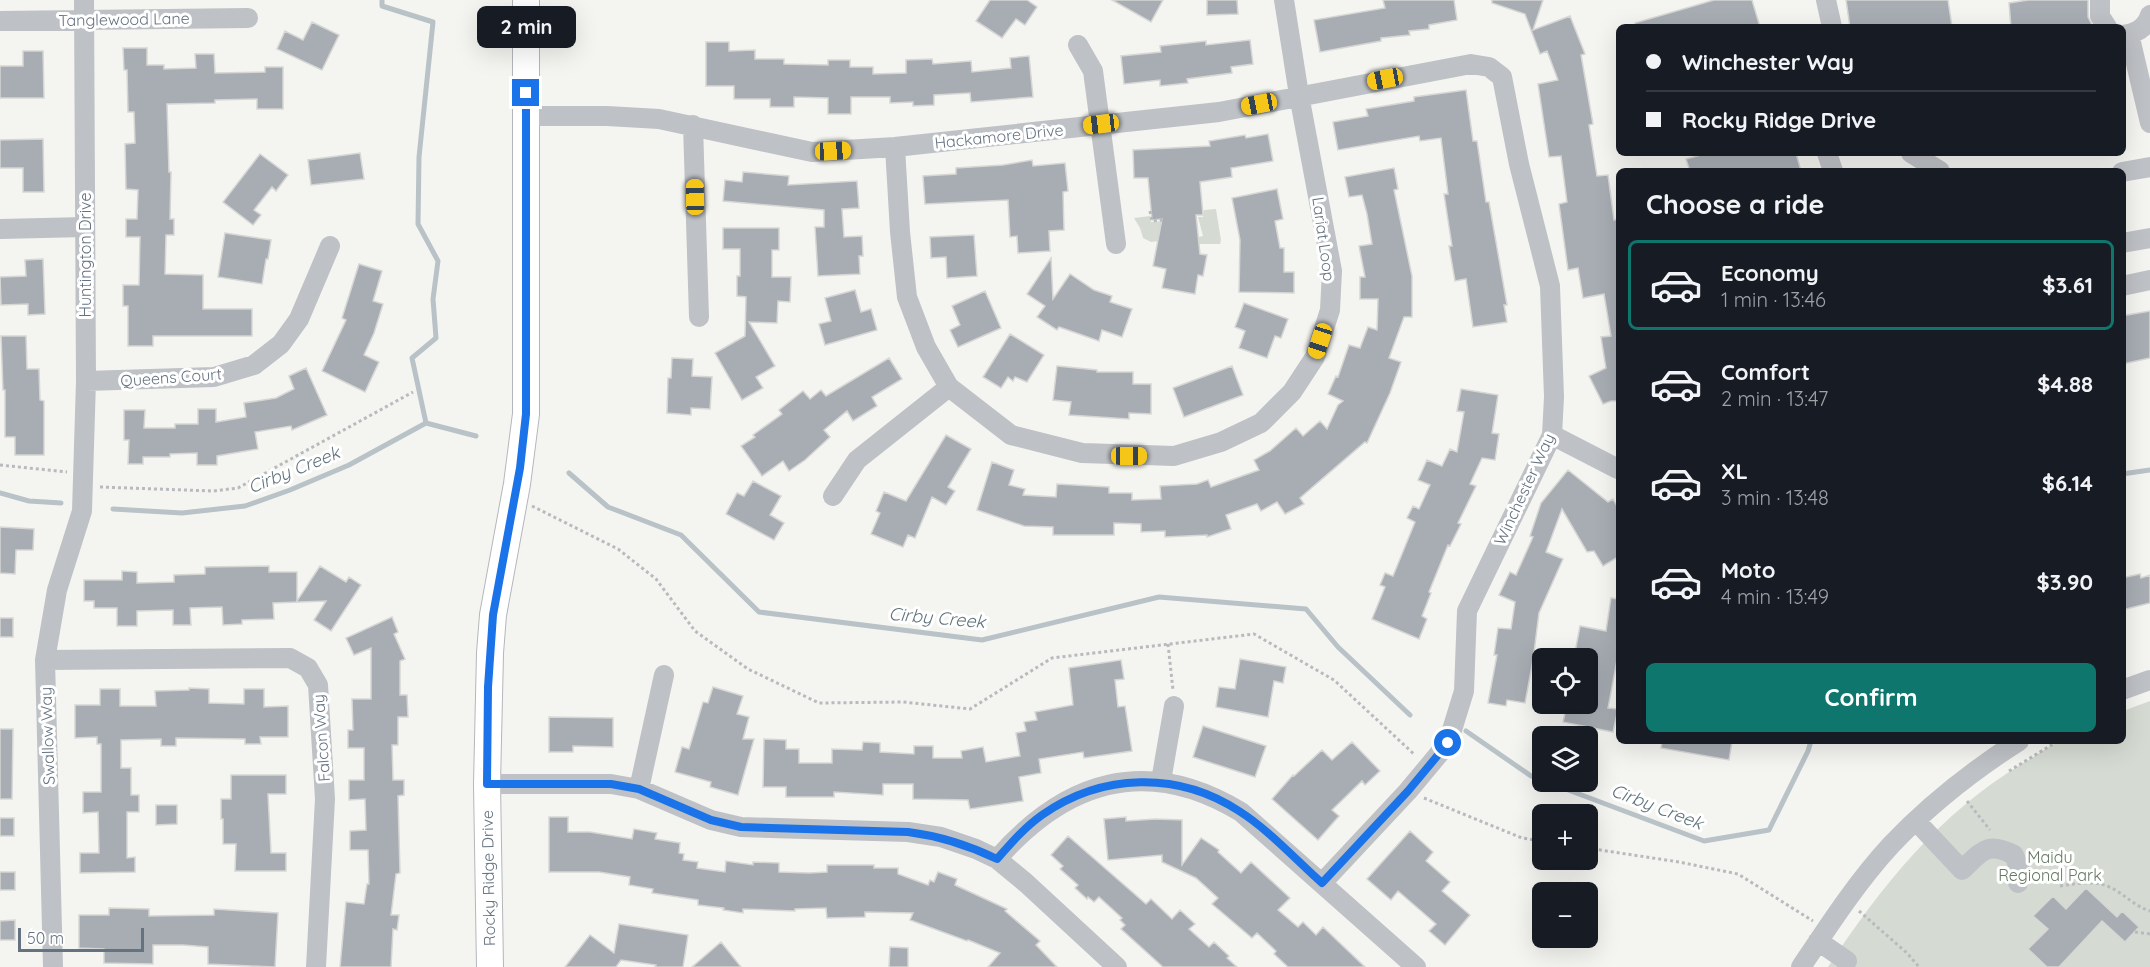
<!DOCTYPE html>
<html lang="en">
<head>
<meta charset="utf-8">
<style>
  :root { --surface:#171b24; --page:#20242c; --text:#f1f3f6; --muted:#9ea1a6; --line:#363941; --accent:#0f766e }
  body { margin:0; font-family:Quicksand,sans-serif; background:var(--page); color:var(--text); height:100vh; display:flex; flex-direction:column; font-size:22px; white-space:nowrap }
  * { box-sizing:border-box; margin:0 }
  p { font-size:20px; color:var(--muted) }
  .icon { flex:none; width:33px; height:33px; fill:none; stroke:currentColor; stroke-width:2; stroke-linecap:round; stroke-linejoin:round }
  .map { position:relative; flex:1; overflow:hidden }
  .side { position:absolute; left:1616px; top:168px; width:510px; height:576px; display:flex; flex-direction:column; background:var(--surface); border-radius:9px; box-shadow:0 6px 24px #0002 }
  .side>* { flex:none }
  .banner { position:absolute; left:1616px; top:24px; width:510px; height:132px; border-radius:9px; box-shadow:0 6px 24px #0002; display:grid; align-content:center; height:132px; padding:0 30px; background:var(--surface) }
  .controls { position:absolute; left:1532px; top:648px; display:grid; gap:12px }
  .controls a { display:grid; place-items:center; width:66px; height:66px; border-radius:9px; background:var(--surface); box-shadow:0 6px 24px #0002; font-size:30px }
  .scale { position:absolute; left:18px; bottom:15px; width:126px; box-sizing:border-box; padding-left:6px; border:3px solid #657381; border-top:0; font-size:16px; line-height:21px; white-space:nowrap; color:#657381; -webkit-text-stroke:4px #fff; paint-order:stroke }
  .end { position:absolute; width:27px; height:27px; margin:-14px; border:8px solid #1a73e8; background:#fff; box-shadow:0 0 0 3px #fff }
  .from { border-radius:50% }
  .bubble { position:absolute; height:42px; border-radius:9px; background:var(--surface); box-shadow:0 6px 24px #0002; font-size:20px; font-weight:800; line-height:42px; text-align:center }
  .car { position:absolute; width:18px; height:36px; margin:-18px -9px; border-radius:8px; box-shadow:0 0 4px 2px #0007; background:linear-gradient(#f5c518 24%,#345 0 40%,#f5c518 0 76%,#345 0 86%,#f5c518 0) }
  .banner b { display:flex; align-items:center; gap:21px; height:57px; font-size:22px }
  .banner b+b { border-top:2px solid var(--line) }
  .banner i { width:15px; height:15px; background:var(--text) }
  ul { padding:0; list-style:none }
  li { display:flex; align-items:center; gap:18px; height:90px; margin:0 12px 9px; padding:0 18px; border:3px solid transparent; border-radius:9px }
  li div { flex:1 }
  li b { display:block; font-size:22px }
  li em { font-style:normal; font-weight:800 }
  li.on { border-color:var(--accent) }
  li>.icon { width:54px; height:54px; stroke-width:1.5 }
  h2 { padding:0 30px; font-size:27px; line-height:72px }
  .action { display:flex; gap:12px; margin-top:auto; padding:12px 30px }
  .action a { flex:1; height:69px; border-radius:9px; background:var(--accent); color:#fff; font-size:24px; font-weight:800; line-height:69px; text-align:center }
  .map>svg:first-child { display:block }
  .green { fill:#d5dbd3 }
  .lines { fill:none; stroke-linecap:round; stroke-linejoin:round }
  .stream { stroke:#b8c2c7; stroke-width:5 }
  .building { fill:#a7adb3; stroke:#d6d6d4; stroke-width:1.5 }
  .major-casing { stroke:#b3b7bb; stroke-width:28 }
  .path { stroke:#b8babd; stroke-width:3; stroke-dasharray:3 3; stroke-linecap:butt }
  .minor { stroke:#bec1c5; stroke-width:20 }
  .major { stroke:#fff; stroke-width:26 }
  .route { stroke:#1a73e8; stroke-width:8 }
  .labels { text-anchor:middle; stroke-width:6; stroke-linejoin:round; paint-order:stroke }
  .street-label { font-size:16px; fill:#657381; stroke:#fff }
  .park-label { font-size:16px; fill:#667864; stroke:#fff }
  .water-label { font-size:18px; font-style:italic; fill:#61747e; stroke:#fff }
</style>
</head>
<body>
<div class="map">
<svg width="2150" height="967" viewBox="0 0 2150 967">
  <rect width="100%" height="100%" fill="#f4f5f1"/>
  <!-- green -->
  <path class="green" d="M1216,209l5,31 -1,4h-43v-3l22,-2v-2l4,-1 -5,-19h5l1,-7z
    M1150,216l1,6 14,-1 -6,20 -8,1 -8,-4 -3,-10 -6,-10z
    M2150,701v266h-322c54,-82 110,-152 195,-204 12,-6 23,-16 36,-21 10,-4 50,-1 63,-1l1,-30z"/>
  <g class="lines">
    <!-- stream -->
    <path class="stream" d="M382,0v6l51,16 -14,135 -1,67 20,37 -5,38 3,39 -24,20 14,65
      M569,473l39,34 73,28 78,77 223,28 177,-43 147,12 32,38 72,68
      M2122,474l28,-4
      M0,493l29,8 32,2
      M113,509l69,4 63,-7 45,-16 59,-25 77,-42 50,13
      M1466,731l65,45 11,4
      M1547,782l157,59 65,-11 39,-79 3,-10"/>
  </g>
  <!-- building -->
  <path class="building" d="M990,0h37l10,7 -12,18 -9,-6 -14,19 -26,-17z
    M1112,0h51l-12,22z
    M1207,0h30l1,14 -31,1z
    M1383,0h71l3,20 -28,5v4l-20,2 1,4 -29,3v3l-61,11 -6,-32 71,-12z
    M1492,0h51l-10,30 37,-14 15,38 -4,1 12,69 -4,1 8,51 11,-1 6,45 4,-1v182h-7l-8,3 -14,-28 17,-8 -5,-31 10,-1 -7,-42 -21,4 -5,-30 -10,2 -9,-66 8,-2 -6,-46 -12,1 -11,-73 20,-4 -11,-29 -7,3 -15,-40 -33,-11z
    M1714,0h38l8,27h-125v-4z
    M1846,0h102l4,27h-102z
    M2028,0h60v17l5,10h-82l-2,-24z
    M312,22l27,13 -17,35 -45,-21 8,-18 18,9z
    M1250,40l3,24 -22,3 1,6 -45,6 1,4 -28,3v-6l-36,4 -3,-28 40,-4 -1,-6 46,-5v4z
    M706,42h23v9l26,-1v9h29v5l44,1v-5h22v7h23v7l33,-1v-13l26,-1 1,5 38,-3 1,11 39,-4 -1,-10 19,-2 4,41 -62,5 -1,-9 -36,2v10l-21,1v-4l-23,1v-6h-39v17h-23v-16l-34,-1v10h-24v-8h-36v-13h-28z
    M123,48h24v17h17v4l32,-1 -1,-14h19l1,19 50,-1v-5h18v42h-26v-10l-42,1v3l-48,1 2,68h2l-1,47h4v16h-8l-1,39 38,1v34h49v27h-99v10h-25v-40h-5v-21h16l1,-48h-14v-18h11l1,-29 -12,-1 -1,-45 10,-1 -1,-31h-6l-1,-42h-3z
    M23,51h20l1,47h-44v-32h23z
    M1466,90l7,51h4l9,61h3l18,103h-3l3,17 -34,5 -7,-48 -11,2 -6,-35h3l-8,-52h4l-7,-56 -21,3 -1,-5 -81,14 -5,-28 35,-6 -2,-7 48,-8v-4z
    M1268,134l5,27 -42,7 1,9 -32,5 3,33h-7l4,39 7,1 -4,21 -5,-1 -3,19 -33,-6 4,-19 -13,-3 9,-47 -10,1 -4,-42h-14l-1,-28 77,-4 -1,-5 36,-6 1,3z
    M43,139l1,53h-21v-24h-23v-28z
    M360,153l4,26 -53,6 -3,-25z
    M1708,153h88l5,18h-111l-4,-12z
    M260,154l28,21 -12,16 -4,-4 -18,23 7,5 -8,10 -30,-23z
    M1032,160l1,6 32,-3 3,28 -5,1 1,38 -15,1 1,20 -32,2 -1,-17 -7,1 -2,-37 -83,4 -2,-28 33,-2v-6l47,-3z
    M1394,168l4,21 -4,1 18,86v41h-8l-15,41 12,4 -11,31 -23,50 -2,-1 -65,56 4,6 -19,10 -8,-12 -16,9 -4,-7 -31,11 5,14 -24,8v-2l-42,2v-6l-24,1v-8l-27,-1v12h-61v-8l-29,-1 -47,-16 15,-48 22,8 -5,15 16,4 -2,6 33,2 1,-13 52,3v6h23v7l29,-1 -1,-13 37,-2 11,-4 3,7 48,-17 -5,-10 16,-9 26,-23 7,8 17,-15 7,8 11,-24 5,-4 -15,-7 8,-18 2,1 11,-32 11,3 8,-21 9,3 1,-31h-18v-22h5l-6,-31 13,-2 -5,-30 -5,-19 -13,2 -4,-20z
    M743,172l46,4 -1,9 69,-4 2,27 -17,1 2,28 18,-1 1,20h-4l1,18 -42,2 -3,-49h9v-17l-101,-9 2,-21 17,2z
    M1277,189l6,30 -8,2 5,27h4v24h10v21l-55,-1 1,-52 -8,-42z
    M723,228h56v22h-7v27h19l-1,25 -12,-1 -1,22 -28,-1 26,44 -19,11 7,11 -21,12 -27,-47 30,-17 1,-39 -9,-1v-20h3v-27h-17z
    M225,233l46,7 -3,19h-2l-4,25 -44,-7z
    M974,235l3,41 -30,2 -1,-21 -15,1 -1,-21z
    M1051,258l2,41 17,-25 24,16 18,6 -2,6 22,7 -10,28 -20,-7 -3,11 -40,-14 -2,3 -20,-13 8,-11 -18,-12z
    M43,259l2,55 -17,1v-11l-27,1 -1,-28 26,-1 -1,-16z
    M359,264l23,7 -9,30 10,3 -9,29 -10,22 15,7 -14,30 -43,-21 24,-51 -4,-2z
    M855,290l6,22 10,-3 6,21 -52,15 -6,-21 12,-3 -6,-23z
    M985,291l16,37 -43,19 -8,-17 10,-5 -8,-19z
    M1244,303l44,16 -7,19 -6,-2 -8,22 -28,-10 6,-17 -10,-4z
    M2150,311v47l-28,6v-48z
    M1010,334l34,21 -17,27 -12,-5 -2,4 -5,-4 -7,11 -18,-11z
    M1,336h25l1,33h12l1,31 4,1v54h-29v-18h-10v-47h-2z
    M672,358l21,1 -1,17 20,1 -2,32 -19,-1v7l-24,-2 1,-35h3z
    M889,358l13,21 -30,18 5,9 -24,15 -6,-10 -23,19 6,7 -25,23 -16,11 -6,-10 -21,15 -21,-30 14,-9 -2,-2 29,-21 -3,-4 24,-19 7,8 11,-9 5,6z
    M1057,366l40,4v2h36v12h18v30l-22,-1v6l-60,-4 2,-13 -18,-2z
    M1232,366l11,29 -59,22 -11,-29z
    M306,368l21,47 -35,15 -1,-4 -36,6 3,17 -41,7v9h-20v-12l-27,1v3h-27v7h-15l1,-24h-5v-30h21l-1,18h31v-4h23v-15h18v13l30,-5 -2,-14 32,-5 18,-9 -5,-13z
    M1461,389l37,6 -6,38 7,1 -4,26 -13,-2 -12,26 6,2 -18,37 3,1 -11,22 -2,-1 -19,47 2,1 -9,23 5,3 -8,20 -47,-20 13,-32 -5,-2 5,-12 8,3 22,-54 -8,-4 6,-12 6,3 11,-24 -12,-5 9,-20 15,6 8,-17 7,3 7,-40 -7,-1z
    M946,435l25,14 -23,38 7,4 -9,14 -14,-8 -17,41 -7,-3 -5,12 -32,-13 9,-21 -4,-2 8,-19 22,9z
    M1568,470l40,32 5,-3 5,9v49l-15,9 -9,-15 -7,1 -25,-43 -16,43 17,7 -24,54 -6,47 -8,43 -18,-3 -1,6 -18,-3 9,-48h-3l4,-27 13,1 4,-27 -16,-7 11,-23 6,3 17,-38 -3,-1 11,-33z
    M753,481l28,15 -11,19 14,8 -10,17 -48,-26 11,-21 7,3z
    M0,527l34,2 -1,21h-17l-1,24 -15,-1z
    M269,566v6h28v29l23,-35 26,16 3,-5 12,8 -30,46 -17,-11 12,-19 -53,2 1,16 -32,1v4l-19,1 -1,-18 -32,1 1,17h-18v-15l-36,1v15h-20v-18h-23v-7h-10v-21h38v-9l15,1v11l37,-1v-7l31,-1v-7z
    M2140,574l1,4 9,-3v28l-28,7v-32z
    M1611,598l7,1v56l-10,53 10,1 -5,23 -50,-10 4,-18h20v-46h-13l6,-32 26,5z
    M392,617l6,15 -4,2 11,25 -5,2v34h7l1,22h-10v28h-6l1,35h11v15l-6,1 2,77 -4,1 -5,41h8l-2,15 -4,-1 -2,38h-51l6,-65 18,2 3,-20h2l-1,-34h-18v-19l16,-1 -1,-31 -16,1v-20h15v-32h-16v-18h5l-1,-31h19v-51l-17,7 -8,-17z
    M0,618h13v19h-13z
    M1240,659l46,8 -3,16 -9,-2 -6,36 -52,-10 3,-20 16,2z
    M1121,660l3,19 -9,1 3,27 7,-1 7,45 -48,7 -1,-6 -44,7 2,14 -22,4 4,24 -53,8 -2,-9 -55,-1v-15h-30v11l-49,-3v5h-48v-10h-23l1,-48 22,1v9h13v14h33v-14l30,1 1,-8 17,1v9l34,2v-8h19v12h29l-1,-7 22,-4 3,15 34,-6 -4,-23 10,-2 -2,-9 13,-2 -2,-8 38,-7 -4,-37z
    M713,687l30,9 -6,18 12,3 -6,22h11l-16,56 -28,-8 1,-5 -36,-10 7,-25 7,2 14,-47 5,1z
    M189,688l20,1v14l35,1v-15h20v18l24,-1v31h-28l1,7h-16v-5l-69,-1v8h-15v-7l-40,1v28h10v27h8v17h-12v46l8,-1v15l-55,1v-20h19l-1,-41 -15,1v-21h18v-48h-4v-7l-22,1v-33h25v-16h20v17h36l-1,-15 34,-1z
    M549,717l64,1v29l-40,-1v6h-24z
    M1203,726l63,20 -11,31 -62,-20z
    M0,729h13l-1,70h-12z
    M1662,741h70l-3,19 -68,-12z
    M1352,742l28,29 -15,14 -3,-4 -30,29 7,6 -21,24 -46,-41 21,-24 1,1 28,-26 10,10z
    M231,775h55v19h-18l3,59h15v18h-51l1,-27h-13v-25h-2v-20h10z
    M156,805h21v19l-21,1z
    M549,817h19v15h22l42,7 2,-10 23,4 -2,6 25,4 -1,10 5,1 -1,6 15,2 -1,6 28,4 1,-11 27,4v-3l26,1v9l30,1 18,-1v-7h47v3h24v6l30,11 2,-5 4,2 4,-10 19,7 -2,6 52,24 -2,2 35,30 -4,4 21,22h-69l12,-14 -32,-13 -1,1 -57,-21 3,-7 -48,-1v5l-38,1 -1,-10 -31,1v2l-52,-2v4l-20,-3 1,-2 -26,-3v-5l-46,-7 1,-4 -24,-4 1,-8 -31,-5h-50z
    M1126,817v4l30,-2 26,1v45l19,-27 18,12 -1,2 23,21 10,-11 39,36 -12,12 20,17 5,-5 13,13 7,-8 42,40h-77l-14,-13 2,-3 -19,-18 -5,5 -40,-34 6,-6 -22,-20 -34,-16v-7l-54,5 -4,-41z
    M0,818h14v18h-14z
    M1410,831l23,21 -7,9 24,21 -8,9 28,24 -25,30 -16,-14 7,-7 -38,-33 -7,9 -24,-21z
    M1068,836l78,68 5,-5 21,20 8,-9 15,14 -6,5 20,18 5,-5 15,14 -2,2 10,9h-74l-42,-38 4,-4 -5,-5 2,-2 -23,-21 -5,5 -6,-5 -1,2 -12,-11 3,-3 -18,-16 3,-3 -12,-11z
    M0,872h15v18h-15z
    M2086,888l31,29 5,-6 17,16 -14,15 -23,-21 -43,46h-12l-19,-18 20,-20 -15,-13 20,-20 13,13z
    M109,908l40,1v7l65,-1v-6l64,4 -3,54 -67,-3v-17l-25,-2h-30v19l-49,-1v-14l-25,-1v-33h30z
    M15,920v20h-15v-19z
    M619,924l69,11 -5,32h-28l1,-2 -35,-5 -5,7h-51l25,-32 24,18z
    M721,942l20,25h-49z
    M890,947l18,1v19h-19z"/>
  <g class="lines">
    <!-- major casing -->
    <g class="major-casing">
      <path id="major" d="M490,967l-3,-183 3,-131 3,-38 24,-131 9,-70v-414"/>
    </g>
    <!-- path -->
    <path class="path" d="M1150,211l2,10 12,-1
      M0,465l67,7
      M100,487l113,4 25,-3 175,-96
      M532,506l86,43 38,30 39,52 53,38 71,34 84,-1 67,7 82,-51 202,-24 80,46 81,75
      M1168,644l5,46
      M2009,771l49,-30
      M1424,798l98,40 20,3
      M1967,801l23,29
      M1587,848l92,14 59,12 75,47
      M2060,886c21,-3 38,-7 57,5 11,7 20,16 33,20
      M1859,911l48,42 12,14
      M2135,932l15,2"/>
    <!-- minor -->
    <path class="minor" d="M1826,0l6,27
      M2100,0v16l7,11
      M0,21l248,-3
      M2129,34l21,89
      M2122,35c14,-1 24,-7 28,-20
      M1078,45l15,26 23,173
      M526,116h81l52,3 153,33 83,-5 324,-35 252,-48 18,3 13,10 17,87 31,122 4,111 -2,38 -85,176 -3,80 -16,52 -40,48 -86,92
      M693,125l6,192
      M895,147l5,85 7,65 19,50 23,40 62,48 71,18 92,3 47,-14 40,-19 31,-31 23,-35 15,-47 2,-39 -33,-176 -15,-95
      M1827,153l6,18
      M1911,153l29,18
      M2122,172l28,-5
      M0,229l85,-2
      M2122,243l28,-5
      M2122,286l28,-6
      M86,381l128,-4 40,-12 27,-21 18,-25 31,-73
      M1552,435l66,34
      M833,496l24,-36 92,-73
      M45,660l245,-2 18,10 10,17 7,114 -9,168
      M2122,690l28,-10
      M1161,781l13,-75
      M487,784h124l28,5 72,31 30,7 167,5 33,5 35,12 21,10 29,24 91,84
      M639,789l25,-114
      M1916,821l46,49c20,-19 25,-29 52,-15l5,13 -1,15
      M997,859c69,-79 150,-104 244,-47l175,155
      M1818,941l29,20
      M53,967l-8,-307 12,-70 25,-79 4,-130 -2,-381
      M1801,967c28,-42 56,-85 90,-122 38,-40 81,-74 128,-104"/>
    <!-- major -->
    <use href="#major" class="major"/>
  </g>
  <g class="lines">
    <!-- route -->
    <path class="route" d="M526,93v321l-6,54 -27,147 -5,72 -1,97h124l28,5 72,31 30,7 167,5c32,4 60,13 89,27 14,-16 28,-32 45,-44 60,-42 136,-44 197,-4 30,19 56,48 83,72l86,-92 40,-48"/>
  </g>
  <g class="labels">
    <!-- street labels -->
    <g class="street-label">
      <text transform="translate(124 19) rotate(-1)" y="6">Tanglewood Lane</text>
      <text transform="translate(999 136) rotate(-6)" y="6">Hackamore Drive</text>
      <text transform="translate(1324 239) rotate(82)" y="6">Lariat Loop</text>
      <text transform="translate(85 255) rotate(-90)" y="6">Huntington Drive</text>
      <text transform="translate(171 377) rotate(-4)" y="6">Queens Court</text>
      <text transform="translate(1524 489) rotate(-65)" y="6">Winchester Way</text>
      <text transform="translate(47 736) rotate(-92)" y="6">Swallow Way</text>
      <text transform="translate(321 738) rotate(-94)" y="6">Falcon Way</text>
      <text transform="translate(488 878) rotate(-91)" y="6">Rocky Ridge Drive</text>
    </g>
    <!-- park labels -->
    <g class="park-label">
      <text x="2050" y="863">Maidu<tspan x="2050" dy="18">Regional Park</tspan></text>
    </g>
    <!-- water labels -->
    <g class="water-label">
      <text transform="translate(294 470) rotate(-22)" y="6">Cirby Creek</text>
      <text transform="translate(937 618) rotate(5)" y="6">Cirby Creek</text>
      <text transform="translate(1657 807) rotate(21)" y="6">Cirby Creek</text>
    </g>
  </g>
</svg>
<div class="controls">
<a><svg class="icon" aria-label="locate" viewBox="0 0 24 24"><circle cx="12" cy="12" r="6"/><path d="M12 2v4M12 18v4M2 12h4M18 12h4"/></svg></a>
<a><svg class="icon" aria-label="layers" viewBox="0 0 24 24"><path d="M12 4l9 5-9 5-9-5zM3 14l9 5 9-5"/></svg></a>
<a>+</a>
<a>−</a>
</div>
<div class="scale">50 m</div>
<i class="end from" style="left:1448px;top:743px"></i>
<i class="end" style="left:526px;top:93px"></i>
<div class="bubble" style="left:477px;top:6px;width:99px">2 min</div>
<i class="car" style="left:1385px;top:79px;rotate:259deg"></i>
<i class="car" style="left:1259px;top:104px;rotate:259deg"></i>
<i class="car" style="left:1101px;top:124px;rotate:263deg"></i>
<i class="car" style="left:833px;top:151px;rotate:87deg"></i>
<i class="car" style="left:695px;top:197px;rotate:359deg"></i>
<i class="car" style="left:1320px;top:341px;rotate:198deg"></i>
<i class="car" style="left:1129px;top:456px;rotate:90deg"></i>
<div class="banner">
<b><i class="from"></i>Winchester Way</b>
<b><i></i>Rocky Ridge Drive</b>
</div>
<section class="side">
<h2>Choose a ride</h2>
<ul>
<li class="on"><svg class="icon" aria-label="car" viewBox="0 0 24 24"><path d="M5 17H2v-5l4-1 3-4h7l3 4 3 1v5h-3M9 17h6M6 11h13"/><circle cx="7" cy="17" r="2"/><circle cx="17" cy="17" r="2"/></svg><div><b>Economy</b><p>1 min · 13:46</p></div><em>$3.61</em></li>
<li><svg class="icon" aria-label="car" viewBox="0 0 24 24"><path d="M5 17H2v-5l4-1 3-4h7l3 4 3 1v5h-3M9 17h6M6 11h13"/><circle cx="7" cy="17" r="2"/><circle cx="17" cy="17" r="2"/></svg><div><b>Comfort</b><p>2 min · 13:47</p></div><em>$4.88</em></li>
<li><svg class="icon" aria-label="car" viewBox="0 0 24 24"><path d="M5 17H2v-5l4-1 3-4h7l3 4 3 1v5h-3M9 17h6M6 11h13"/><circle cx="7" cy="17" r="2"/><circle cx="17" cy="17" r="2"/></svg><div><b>XL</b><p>3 min · 13:48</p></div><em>$6.14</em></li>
<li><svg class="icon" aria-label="car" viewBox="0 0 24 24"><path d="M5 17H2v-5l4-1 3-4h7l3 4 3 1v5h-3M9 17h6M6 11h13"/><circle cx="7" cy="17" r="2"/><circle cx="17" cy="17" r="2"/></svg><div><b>Moto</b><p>4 min · 13:49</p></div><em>$3.90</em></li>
</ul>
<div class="action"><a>Confirm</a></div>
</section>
</div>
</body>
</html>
